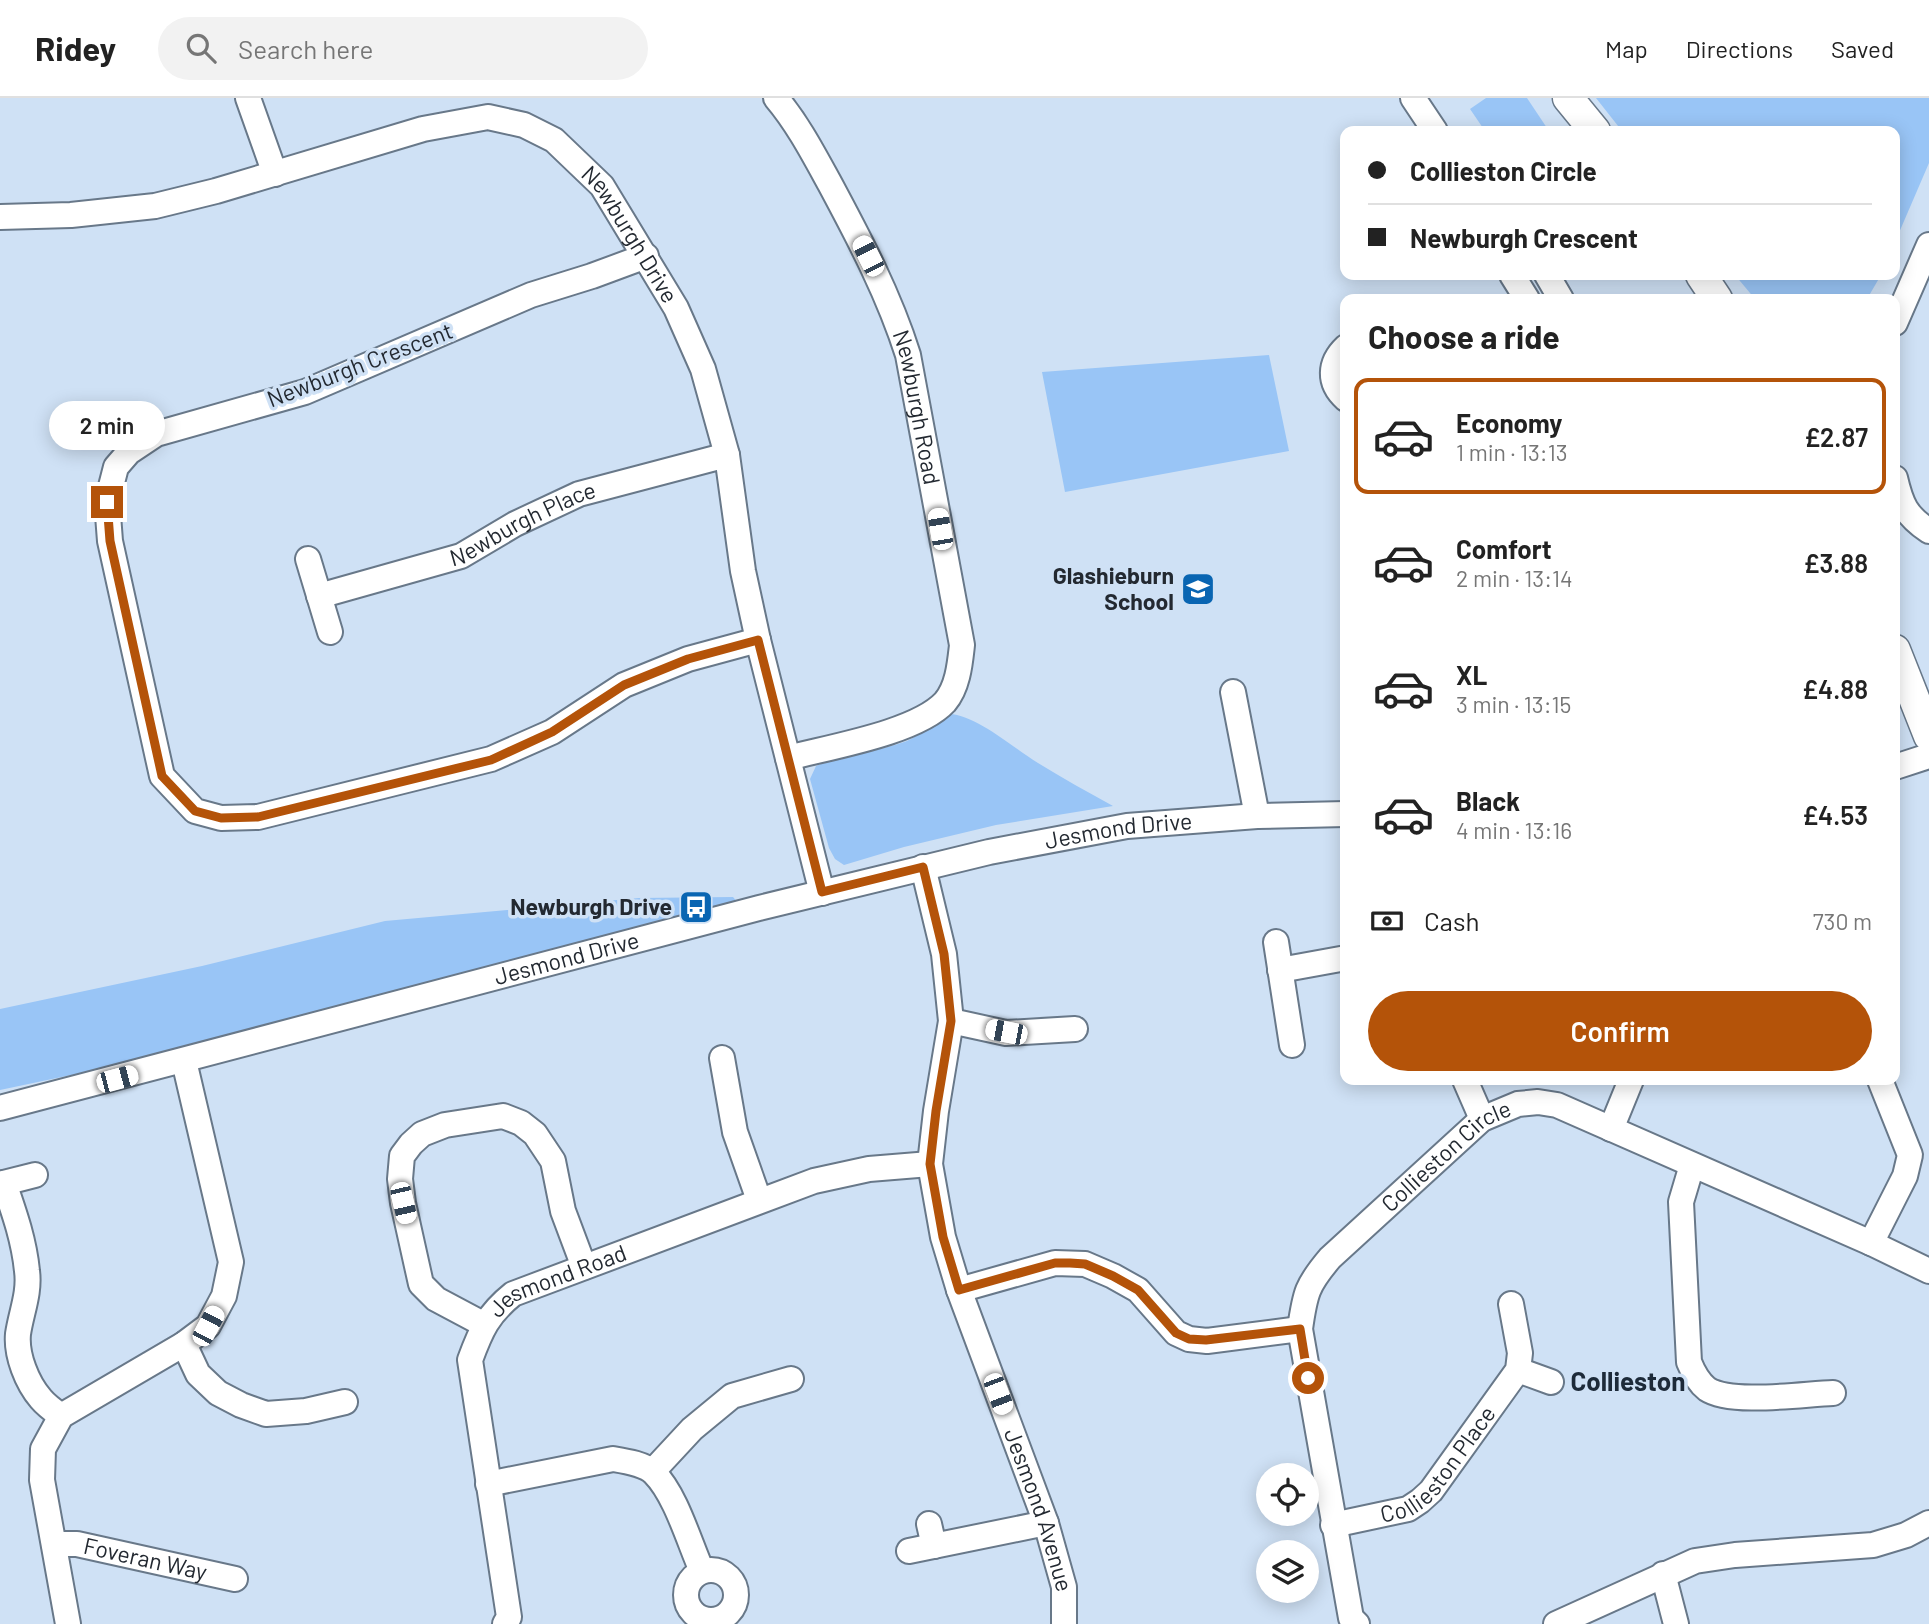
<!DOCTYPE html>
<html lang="en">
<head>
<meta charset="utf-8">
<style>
  :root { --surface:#fff; --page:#f2f2f2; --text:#222; --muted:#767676; --line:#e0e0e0; --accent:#b45309 }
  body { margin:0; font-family:Barlow,sans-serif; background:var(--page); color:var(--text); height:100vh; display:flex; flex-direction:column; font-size:26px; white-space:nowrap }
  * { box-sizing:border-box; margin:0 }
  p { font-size:23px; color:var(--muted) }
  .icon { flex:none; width:38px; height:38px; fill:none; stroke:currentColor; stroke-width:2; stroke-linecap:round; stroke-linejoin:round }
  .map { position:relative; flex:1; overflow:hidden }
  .panel { position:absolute; left:1340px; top:196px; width:560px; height:791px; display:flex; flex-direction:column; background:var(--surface); border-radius:14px; box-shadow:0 4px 18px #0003 }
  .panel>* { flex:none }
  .guide { position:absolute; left:1340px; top:28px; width:560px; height:154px; border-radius:14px; box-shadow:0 4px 18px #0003; display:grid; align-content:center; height:154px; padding:0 28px; background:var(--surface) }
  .tools { position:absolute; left:1256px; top:1365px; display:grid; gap:14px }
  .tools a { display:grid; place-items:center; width:63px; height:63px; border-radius:50%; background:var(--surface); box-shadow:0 4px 18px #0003; font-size:35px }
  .end { position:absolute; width:32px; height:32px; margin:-16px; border:9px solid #b45309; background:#fff; box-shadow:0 0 0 4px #fff }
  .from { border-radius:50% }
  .bubble { position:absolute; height:49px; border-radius:24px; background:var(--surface); box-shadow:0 4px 18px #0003; font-size:23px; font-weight:600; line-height:49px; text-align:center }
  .car { position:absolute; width:21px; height:42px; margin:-21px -10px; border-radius:9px; box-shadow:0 0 5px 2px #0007; background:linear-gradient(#fff 24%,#345 0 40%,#fff 0 76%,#345 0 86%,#fff 0) }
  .guide b { display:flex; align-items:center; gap:24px; height:66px; font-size:26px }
  .guide b+b { border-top:2px solid var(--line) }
  .guide i { width:18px; height:18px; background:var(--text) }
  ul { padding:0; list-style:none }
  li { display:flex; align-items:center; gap:21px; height:116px; margin:0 14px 10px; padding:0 14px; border:4px solid transparent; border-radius:14px }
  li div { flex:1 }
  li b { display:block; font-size:26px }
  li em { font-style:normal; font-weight:600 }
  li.on { border-color:var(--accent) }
  li>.icon { width:63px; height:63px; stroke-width:1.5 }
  h2 { padding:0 28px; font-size:32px; line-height:84px }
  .pay { display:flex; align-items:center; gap:18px; height:77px; padding:0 28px; font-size:26px }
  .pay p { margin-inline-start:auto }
  .button { display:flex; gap:14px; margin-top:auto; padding:14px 28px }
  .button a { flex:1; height:80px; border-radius:42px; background:var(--accent); color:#fff; font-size:28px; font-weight:600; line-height:80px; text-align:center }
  header { display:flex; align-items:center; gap:42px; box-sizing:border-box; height:98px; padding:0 35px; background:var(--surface); border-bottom:2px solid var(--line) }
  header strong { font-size:33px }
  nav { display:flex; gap:38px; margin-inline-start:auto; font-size:24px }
  .search { width:490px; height:63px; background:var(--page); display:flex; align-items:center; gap:18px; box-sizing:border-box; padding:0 24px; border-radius:38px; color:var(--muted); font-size:26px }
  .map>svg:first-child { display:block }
  .green { fill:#99c5f6 }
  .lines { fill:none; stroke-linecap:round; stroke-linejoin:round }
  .minor-casing { stroke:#687889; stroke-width:28 }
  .major-casing { stroke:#687889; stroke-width:33 }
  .minor { stroke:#fff; stroke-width:24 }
  .major { stroke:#fff; stroke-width:30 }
  .route { stroke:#b45309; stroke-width:9 }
  .labels { text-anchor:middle; stroke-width:7; stroke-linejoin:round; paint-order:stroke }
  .street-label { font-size:23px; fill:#232931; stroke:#cfe1f5 }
  .poi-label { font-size:23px; font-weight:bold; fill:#232931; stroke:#cfe1f5; text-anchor:end }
  .quarter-label { font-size:26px; font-weight:bold; fill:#1d2a39; stroke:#cfe1f5 }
</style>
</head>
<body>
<header>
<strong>Ridey</strong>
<div class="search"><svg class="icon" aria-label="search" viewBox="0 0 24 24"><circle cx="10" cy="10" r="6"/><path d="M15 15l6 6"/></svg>Search here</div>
<nav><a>Map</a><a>Directions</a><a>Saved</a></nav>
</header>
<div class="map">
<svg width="1929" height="1526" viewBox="0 0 1929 1526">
  <rect width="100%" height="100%" fill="#cfe1f5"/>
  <!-- green -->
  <path class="green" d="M1486,0h41l22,33h-64l-15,-22z
    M1596,0h333v65l-34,79v-111h-273z
    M1735,177h146l-14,24h-112z
    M1269,257l20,96 -224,41 -23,-120z
    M949,616c28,1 64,34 89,49 24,15 50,29 75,43l-117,19 -92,22 -60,18 -9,-6 -6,-11 -19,-69 6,-13c28,-13 62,-14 91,-25 16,-7 27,-22 42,-27z
    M733,799l6,7 -664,177 -4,-6 -71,15v-81l202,-43 183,-45 254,-23z"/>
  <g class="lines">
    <!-- minor casing -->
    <g class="minor-casing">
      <g id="minor">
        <path d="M248,0l27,76"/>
        <path id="s1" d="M776,0c22,26 38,57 54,86 30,56 59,111 78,171l54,290c-2,18 -4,42 -17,57 -29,31 -116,45 -157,56"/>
        <path d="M1413,0l22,33"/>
        <path id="s2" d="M0,119l71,-2 84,-9 61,-15 207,-62 65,-12 36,8 30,15 48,46 74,122 27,61 24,86 16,116 15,69 64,253"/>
        <path d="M646,158l-54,20 -61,19 -226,97 -149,42 -27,18 -13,15 -9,35 3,39 52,235 33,35 26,7 37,-1 233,-58 61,-27 72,-47 64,-26 70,-19"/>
        <path d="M1512,177l15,24"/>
        <path d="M1547,177l14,24"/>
        <path d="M1895,225l34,-78"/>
        <path d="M1346,249c-17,16 -18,36 0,52"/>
        <path d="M1895,380c6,26 11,38 34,53"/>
        <path d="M308,461l22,73"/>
        <path id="s3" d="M319,498l142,-40 54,-32 64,-30 148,-39"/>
        <path d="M1233,594l24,124"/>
        <path d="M1895,669l34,-11"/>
        <path id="s4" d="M923,769l21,87 7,67 -15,90 -6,53 13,73 16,53 87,233 18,64v37"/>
        <path d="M1276,844l16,103"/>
        <path d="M1280,872l66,-12"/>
        <path d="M951,923l55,12 69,-4"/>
        <path d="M722,960l13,74 24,68"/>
        <path d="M1465,982l17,39"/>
        <path id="s5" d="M0,1010l759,-200 230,-56 138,-26 130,-10 89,-2"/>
        <path d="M1611,1031l20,-49"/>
        <path d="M1692,1067l-11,37 8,160c4,10 9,20 18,27 24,16 96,5 126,4"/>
        <path d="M4,1085c10,29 20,57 23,88 3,22 -6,42 -9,63 -2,21 9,49 23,65 5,6 13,12 20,17"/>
        <path d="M0,1086l35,-9"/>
        <path d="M1871,1145l34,-67 5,-21 -30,-75"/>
        <path d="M959,1192l96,-27 30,1 28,12 25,14 38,43 13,6 18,2 93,-12"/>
        <path d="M483,1226l-47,-25 -15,-15 -18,-81 -3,-24 2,-23 9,-12 11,-10 23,-9 58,-9 18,7 14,11 18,27 10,50 21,56"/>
        <path d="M184,1246l14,30 20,19 23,12 25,9 40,-3 39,-9"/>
        <path d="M1518,1272l33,12"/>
        <path d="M653,1373l39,-42 40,-33 59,-17"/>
        <path d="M488,1386l125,-25c12,2 32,5 41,14 22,22 35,69 48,98"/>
        <path d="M929,1426l5,22"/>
        <path id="s6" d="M1333,1427l75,-16 12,-8 11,-10 87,-121 2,-17 -9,-49"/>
        <path id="s7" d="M54,1446h23l158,35"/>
        <path d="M909,1453l137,-28"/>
        <circle cx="711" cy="1497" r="25"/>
        <path d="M1663,1476l13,50"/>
        <path d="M68,1526l-26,-144 1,-31 18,-33 123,-72 24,-18 16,-30 7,-34 -47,-201"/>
        <path id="s8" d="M505,1526l4,-7 -39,-257c11,-30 18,-46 43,-66l301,-113 55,-12 61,-5"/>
        <path id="s9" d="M1357,1526l-6,-6 -51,-289c5,-36 7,-44 30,-71l152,-139 36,-15 20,-2 19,3 314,138 58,28"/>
        <path d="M1556,1526l139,-63 40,-6 138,-10 33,-10 23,-12"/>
      </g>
    </g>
    <!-- major casing -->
    <g class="major-casing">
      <path id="major" d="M1568,0l27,33
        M1701,177l16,24
        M1895,552l34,86"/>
    </g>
    <!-- minor -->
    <use href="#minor" class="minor"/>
    <!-- major -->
    <use href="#major" class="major"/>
  </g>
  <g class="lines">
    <!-- route -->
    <path class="route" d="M107,404l3,39 52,235 33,35 26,7 37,-1 233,-57 61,-28 72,-47 64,-26 70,-19 64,252 101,-25 21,87 7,67 -15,90 -6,53 13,73 16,53 96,-27h15l15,1 28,12 25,14 38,43 13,6 17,1 94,-11 8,49"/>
  </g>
  <!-- icons -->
  <defs>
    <g id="school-square" transform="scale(1.75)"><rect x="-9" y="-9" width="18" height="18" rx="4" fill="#0965b2" stroke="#cfe1f5"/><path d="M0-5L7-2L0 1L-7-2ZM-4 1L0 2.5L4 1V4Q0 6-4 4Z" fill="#fff"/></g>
    <g id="bus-square" transform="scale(1.75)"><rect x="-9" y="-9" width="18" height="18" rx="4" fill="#0965b2" stroke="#cfe1f5"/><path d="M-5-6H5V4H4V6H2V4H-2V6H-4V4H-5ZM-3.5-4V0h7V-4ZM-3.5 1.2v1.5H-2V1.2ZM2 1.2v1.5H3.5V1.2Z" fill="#fff"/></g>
  </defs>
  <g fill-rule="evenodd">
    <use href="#school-square" x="1198" y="491"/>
    <use href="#bus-square" x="696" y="809"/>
  </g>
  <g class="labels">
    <!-- street labels -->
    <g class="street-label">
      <text dy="8" stroke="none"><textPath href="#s2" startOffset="693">Newburgh Drive</textPath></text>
      <text transform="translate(360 267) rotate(-21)" y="8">Newburgh Crescent</text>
      <text dy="8" stroke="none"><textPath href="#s1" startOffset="343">Newburgh Road</textPath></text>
      <text dy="8" stroke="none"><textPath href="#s3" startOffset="217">Newburgh Place</textPath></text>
      <text dy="8" stroke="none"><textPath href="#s5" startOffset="1153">Jesmond Drive</textPath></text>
      <text dy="8" stroke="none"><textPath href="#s5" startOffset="586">Jesmond Drive</textPath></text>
      <text dy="8" stroke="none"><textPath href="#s9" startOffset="536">Collieston Circle</textPath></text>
      <text dy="8" stroke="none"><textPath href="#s8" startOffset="394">Jesmond Road</textPath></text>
      <text dy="8" stroke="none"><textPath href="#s6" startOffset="128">Collieston Place</textPath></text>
      <text dy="8" stroke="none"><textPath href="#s4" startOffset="665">Jesmond Avenue</textPath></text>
      <text dy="8" stroke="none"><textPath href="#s7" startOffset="93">Foveran Way</textPath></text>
    </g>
    <!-- poi labels -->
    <g class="poi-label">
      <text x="1174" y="486">Glashieburn<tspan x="1174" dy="26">School</tspan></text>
      <text x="672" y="817">Newburgh Drive</text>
    </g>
    <!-- quarter labels -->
    <g class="quarter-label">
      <text x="1628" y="1293">Collieston</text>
    </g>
  </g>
</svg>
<div class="tools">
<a><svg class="icon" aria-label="locate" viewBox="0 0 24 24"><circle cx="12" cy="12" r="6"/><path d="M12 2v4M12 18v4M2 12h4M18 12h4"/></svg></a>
<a><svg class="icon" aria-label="layers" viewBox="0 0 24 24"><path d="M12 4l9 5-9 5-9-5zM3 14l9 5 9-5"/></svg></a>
</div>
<i class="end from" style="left:1308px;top:1280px"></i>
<i class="end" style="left:107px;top:404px"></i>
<div class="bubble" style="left:49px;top:303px;width:116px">2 min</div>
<i class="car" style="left:868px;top:158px;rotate:333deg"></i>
<i class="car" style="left:940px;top:431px;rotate:350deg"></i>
<i class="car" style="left:1006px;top:934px;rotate:281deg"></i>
<i class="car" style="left:117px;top:981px;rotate:75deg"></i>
<i class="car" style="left:403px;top:1105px;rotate:167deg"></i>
<i class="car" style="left:208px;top:1228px;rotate:28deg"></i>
<i class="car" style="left:998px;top:1296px;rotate:159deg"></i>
<div class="guide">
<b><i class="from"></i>Collieston Circle</b>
<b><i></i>Newburgh Crescent</b>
</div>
<section class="panel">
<h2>Choose a ride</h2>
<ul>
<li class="on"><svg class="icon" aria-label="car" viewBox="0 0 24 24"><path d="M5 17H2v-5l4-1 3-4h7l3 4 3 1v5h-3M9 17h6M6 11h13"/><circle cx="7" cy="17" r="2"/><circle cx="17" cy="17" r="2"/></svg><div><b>Economy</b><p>1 min · 13:13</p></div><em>£2.87</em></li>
<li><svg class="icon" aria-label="car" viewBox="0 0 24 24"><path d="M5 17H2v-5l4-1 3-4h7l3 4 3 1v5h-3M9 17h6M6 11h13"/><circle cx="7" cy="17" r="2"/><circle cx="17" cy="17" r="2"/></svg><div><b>Comfort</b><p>2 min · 13:14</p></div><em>£3.88</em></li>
<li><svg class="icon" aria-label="car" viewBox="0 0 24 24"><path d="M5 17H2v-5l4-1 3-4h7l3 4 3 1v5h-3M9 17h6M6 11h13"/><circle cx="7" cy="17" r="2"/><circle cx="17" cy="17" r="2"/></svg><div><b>XL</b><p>3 min · 13:15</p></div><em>£4.88</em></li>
<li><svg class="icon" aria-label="car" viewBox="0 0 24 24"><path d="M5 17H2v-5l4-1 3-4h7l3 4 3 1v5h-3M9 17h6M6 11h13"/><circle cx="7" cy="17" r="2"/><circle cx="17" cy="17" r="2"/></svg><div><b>Black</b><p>4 min · 13:16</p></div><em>£4.53</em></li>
</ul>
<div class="pay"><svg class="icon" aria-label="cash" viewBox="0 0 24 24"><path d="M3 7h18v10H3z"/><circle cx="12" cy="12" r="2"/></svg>Cash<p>730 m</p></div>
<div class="button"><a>Confirm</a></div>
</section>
</div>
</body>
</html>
